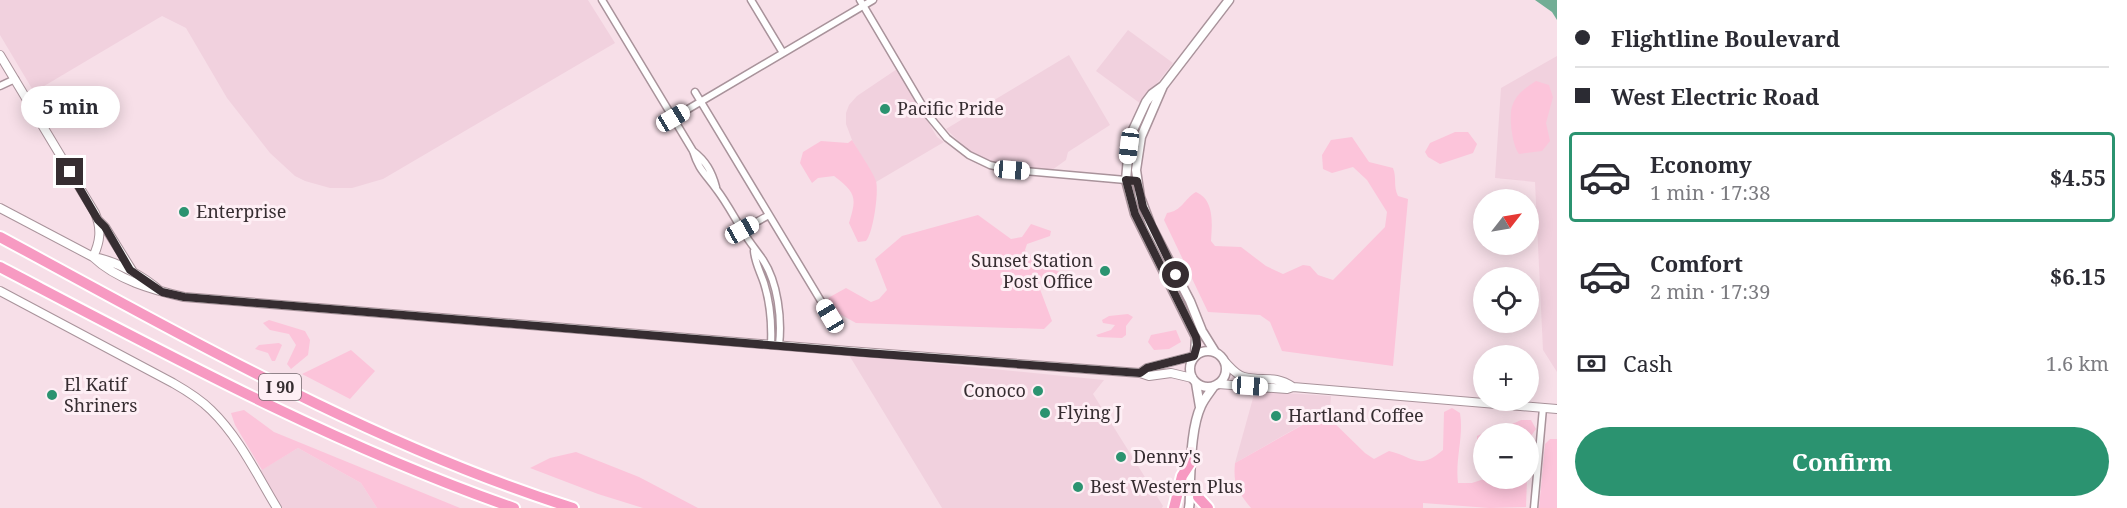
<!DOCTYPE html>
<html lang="en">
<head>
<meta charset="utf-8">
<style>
  :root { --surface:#fff; --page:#f7f7f7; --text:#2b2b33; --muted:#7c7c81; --line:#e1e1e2; --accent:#2b9370 }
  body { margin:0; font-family:"Noto Serif",serif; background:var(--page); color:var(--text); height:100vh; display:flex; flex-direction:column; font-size:22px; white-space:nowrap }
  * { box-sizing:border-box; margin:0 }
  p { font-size:20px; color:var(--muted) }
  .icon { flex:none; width:33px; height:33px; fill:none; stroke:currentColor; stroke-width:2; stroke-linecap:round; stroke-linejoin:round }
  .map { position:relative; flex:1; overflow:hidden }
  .drawer { display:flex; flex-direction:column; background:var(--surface); width:570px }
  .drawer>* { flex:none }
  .guide { display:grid; align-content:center; height:132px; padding:0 18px; background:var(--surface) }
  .needle { width:39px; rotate:59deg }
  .fabs { position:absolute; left:1473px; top:189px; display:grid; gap:12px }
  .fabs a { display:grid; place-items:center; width:66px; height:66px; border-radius:50%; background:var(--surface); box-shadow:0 3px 15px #0003; font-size:30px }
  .end { position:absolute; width:27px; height:27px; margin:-14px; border:8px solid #362d31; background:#fff; box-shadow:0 0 0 3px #fff }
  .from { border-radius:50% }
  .bubble { position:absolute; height:42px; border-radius:21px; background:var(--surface); box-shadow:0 3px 15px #0003; font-size:20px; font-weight:700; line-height:42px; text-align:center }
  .car { position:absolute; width:18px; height:36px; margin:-18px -9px; border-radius:8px; box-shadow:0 0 4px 2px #0007; background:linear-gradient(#fff 24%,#345 0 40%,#fff 0 76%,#345 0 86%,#fff 0) }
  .guide b { display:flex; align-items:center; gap:21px; height:57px; font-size:22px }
  .guide b+b { border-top:2px solid var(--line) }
  .guide i { width:15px; height:15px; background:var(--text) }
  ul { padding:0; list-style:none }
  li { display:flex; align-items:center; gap:18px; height:90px; margin:0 12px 9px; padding:0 6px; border:3px solid transparent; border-radius:6px }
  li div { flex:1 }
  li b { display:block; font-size:22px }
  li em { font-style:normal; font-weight:700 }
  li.current { border-color:var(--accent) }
  li>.icon { width:54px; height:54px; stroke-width:1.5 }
  .pay { display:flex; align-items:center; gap:15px; height:66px; padding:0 18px; font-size:22px }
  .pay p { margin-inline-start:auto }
  .action { display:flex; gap:12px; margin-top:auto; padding:12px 18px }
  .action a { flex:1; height:69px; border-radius:36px; background:var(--accent); color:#fff; font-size:24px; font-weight:700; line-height:69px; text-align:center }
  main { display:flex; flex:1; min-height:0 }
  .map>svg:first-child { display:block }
  .built { fill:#f1d1de }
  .green { fill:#fcc4da }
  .water { fill:#72ad95 }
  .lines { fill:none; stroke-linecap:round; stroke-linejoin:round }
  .minor-casing { stroke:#a9939b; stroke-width:9 }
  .tertiary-casing { stroke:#a9939b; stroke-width:10 }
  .secondary-casing { stroke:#a9939b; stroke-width:11 }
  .motorway-casing { stroke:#fff; stroke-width:14 }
  .minor { stroke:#fff; stroke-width:6 }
  .tertiary { stroke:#fff; stroke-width:8 }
  .secondary { stroke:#fff; stroke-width:8 }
  .motorway { stroke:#f79ac2; stroke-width:10 }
  .route { stroke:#362d31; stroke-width:8 }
  .poi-dot { fill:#2b9370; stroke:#feeff5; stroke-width:2 }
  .labels { text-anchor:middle; stroke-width:6; stroke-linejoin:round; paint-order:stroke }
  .shield { fill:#feeff5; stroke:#72676c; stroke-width:1.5 }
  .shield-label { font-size:16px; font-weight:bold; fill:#362d31 }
  .poi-label { font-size:18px; fill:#362d31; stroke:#feeff5; text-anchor:start }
</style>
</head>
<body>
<main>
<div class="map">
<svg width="1557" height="508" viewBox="0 0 1557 508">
  <rect width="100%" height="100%" fill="#f7dfe8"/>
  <!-- built -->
  <path class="built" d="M0,0h588l27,43 -232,136 -31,9h-22l-25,-7 -10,-5 -25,-23 -43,-55 -41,-70 -24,-12 -128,76 -34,-57z
    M1128,30l45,33 -32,41 -45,-33z
    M1069,55l41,70 -42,27 -2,8 -14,10 -32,-2 -42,-11 -8,-5 -24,-23z
    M1557,56v316l-14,-22 -8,-168 -40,-4 6,-90z
    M897,69l40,68 7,5 -68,40 -24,-42 -6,-16v-11l3,-8 8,-9z
    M849,355l255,25 -11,14 70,112 -1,2h-220z
    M1255,391l76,5 -1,13 -95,54z
    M298,448l63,35 16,25h-97l-22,-36z"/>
  <!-- green -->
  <path class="green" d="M1536,81l13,4 4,12 -7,26 4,18 -8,10 -23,3c-7,-8 -11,-41 -6,-50 4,-11 14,-17 23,-23z
    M1455,132h13l9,12 -4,9 -33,11 -12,-7 -3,-5 5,-9z
    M1352,137l17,25 24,6c4,10 0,18 5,28l10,3 -15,167 -111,-15 -12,-29 -10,-7 -52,-3 -44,-92 3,-7c15,-2 17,-14 29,-21 19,8 16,33 15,49l4,5 26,1 25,19 17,8 20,-9 7,1 8,9 15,5 52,-53 2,-15 -20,-32 -14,-13 -21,6 -9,-4 -1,-14 9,-15z
    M852,140c6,10 21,32 24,41 3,12 -3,52 -10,60l-8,1 -9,-19c8,-26 7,-30 -15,-47l-16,2 -6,5 -12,-20 3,-11 18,-11 27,2z
    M978,215l33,24 11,-2 9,-13 20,7 -1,5 -23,8 -2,6 3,5 18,3 6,11 16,6 4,8 -15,3 -16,-7 -3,5 14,37 -8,8 -188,-6 -20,-11 -8,-14 18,-10 25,14 8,-3 8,-9 -12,-31 27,-23z
    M1128,314l5,3 -7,9v9l-4,3 -24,-1 -2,-2 15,-5 4,-5 -12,-2 -1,-3 7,-4z
    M269,320l36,11 5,9 -2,15 -17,14 -4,-5 9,-19 -7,-11 -19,-4 -7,-7z
    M1176,330l5,12 -12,7 -15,1 -6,-8 3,-7z
    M279,343l3,2 -7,16h-3l-4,-8 -13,-4 4,-4z
    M351,350l24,21 -25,28 -48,-25z
    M1452,408l8,5c4,23 -5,46 -2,70h14l12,-4h43l-1,28 -37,1 -66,-5v5h-172c-14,-17 -18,-24 -16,-45l89,-50 41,40 9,6 15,-8c25,6 30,20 54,-1l1,-38z
    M244,410l30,22 186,76h-83l-16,-25 -63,-35 -36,22 -27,-45 -4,-12z
    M1521,420h10l5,9 -5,7 -2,24 -1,-26h-44l-1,31 -6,-14v-15c15,-7 30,-9 44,-16z
    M1550,439h7v69h-18l6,-64z
    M576,452l63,25 59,31h-55l-45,-14 -68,-26 20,-10z"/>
  <!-- water -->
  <path class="water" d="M1535,0h22v20l-5,-8z"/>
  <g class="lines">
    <!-- minor casing -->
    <g class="minor-casing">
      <path id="minor" d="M602,0l91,151c6,20 13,23 24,39 10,13 18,29 27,43 6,10 13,18 19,27 15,23 19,59 16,85
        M751,0l32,53
        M860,0l68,115 19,23 22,17 21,10 22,5 125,11
        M0,86l15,-7
        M695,92l135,224
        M673,118l200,-118
        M693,151c13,10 19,21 23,36
        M742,230l27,-15
        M754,251c1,12 6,20 10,32 6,19 8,41 7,62
        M1534,508l9,-100"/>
    </g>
    <!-- tertiary casing -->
    <g class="tertiary-casing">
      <path id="tertiary" d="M0,55l95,158c7,16 5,29 -2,44
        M0,208l93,49c24,23 60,33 91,40l664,54 292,22 9,3 22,-3 21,5
        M98,220l7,7 28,45
        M93,257c21,3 52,20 67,34
        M0,291l173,92c14,8 27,16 38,27 28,27 46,65 66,98
        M1225,362c5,5 11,13 19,15 19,5 29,-3 49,10
        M1140,373l7,-5 47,-12
        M1218,384l69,5 6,-2 264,22"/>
    </g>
    <!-- secondary casing -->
    <g class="secondary-casing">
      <path id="secondary" d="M1163,86l-11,8 -6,8 -13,28 -4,16 -3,34 9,34 61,123 -1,18
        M1190 369a18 18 0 1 1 36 0a18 18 0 1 1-36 0Z
        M1215,352l-13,-21 -12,-30 -39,-75 -11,-29 -4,-27 5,-33 22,-51 66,-86
        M1196,383l4,24
        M1189,508c2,-10 0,-18 1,-28 1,-22 2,-55 11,-74 3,-7 9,-14 13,-20"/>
    </g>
    <!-- motorway casing -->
    <g class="motorway-casing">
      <path id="motorway" d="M0,237c186,100 371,207 573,271
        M0,267c168,88 334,178 514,241
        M1198,497l10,11
        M1174,508l8,-32 9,-14"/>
    </g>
    <!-- minor -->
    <use href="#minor" class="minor"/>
    <!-- tertiary -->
    <use href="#tertiary" class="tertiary"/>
    <!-- secondary -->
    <use href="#secondary" class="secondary"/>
    <!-- motorway -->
    <use href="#motorway" class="motorway"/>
  </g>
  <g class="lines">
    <!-- route -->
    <path class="route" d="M70,172l28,48 7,7 25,43 32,22 22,5 682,56 274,20 7,-5 47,-12 3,-11 -1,-8 -61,-123 -9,-34 11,1 6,26 33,68"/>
  </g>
  <!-- markers -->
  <g class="poi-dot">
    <circle cx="885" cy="109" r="6"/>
    <circle cx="184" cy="212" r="6"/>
    <circle cx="1105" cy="271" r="6"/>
    <circle cx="1038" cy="391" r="6"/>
    <circle cx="52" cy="395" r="6"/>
    <circle cx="1045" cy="413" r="6"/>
    <circle cx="1276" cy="416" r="6"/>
    <circle cx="1121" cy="457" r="6"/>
    <circle cx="1078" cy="487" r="6"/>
  </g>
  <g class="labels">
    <!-- shield labels -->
    <rect class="shield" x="259" y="374" width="42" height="26" rx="4.5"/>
    <g class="shield-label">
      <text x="280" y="393">I 90</text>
    </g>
    <!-- poi labels -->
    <g class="poi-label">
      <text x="897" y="115">Pacific Pride</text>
      <text x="196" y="218">Enterprise</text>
      <text x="1093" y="267" text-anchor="end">Sunset Station<tspan x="1093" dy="21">Post Office</tspan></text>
      <text x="64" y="391">El Katif<tspan x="64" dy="21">Shriners</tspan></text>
      <text x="1026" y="397" text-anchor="end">Conoco</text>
      <text x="1057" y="419">Flying J</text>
      <text x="1288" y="422">Hartland Coffee</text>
      <text x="1133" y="463">Denny's</text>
      <text x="1090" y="493">Best Western Plus</text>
    </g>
  </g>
</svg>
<div class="fabs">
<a><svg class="needle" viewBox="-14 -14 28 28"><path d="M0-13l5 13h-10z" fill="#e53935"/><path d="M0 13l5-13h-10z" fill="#7c7c81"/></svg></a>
<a><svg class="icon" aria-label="locate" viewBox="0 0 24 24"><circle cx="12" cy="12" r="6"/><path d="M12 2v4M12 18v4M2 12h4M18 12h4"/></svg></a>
<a>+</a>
<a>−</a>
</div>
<i class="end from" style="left:1176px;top:275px"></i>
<i class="end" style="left:70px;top:172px"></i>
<div class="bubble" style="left:21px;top:86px;width:99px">5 min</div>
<i class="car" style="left:673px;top:118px;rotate:59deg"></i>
<i class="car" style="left:1129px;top:146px;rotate:187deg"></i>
<i class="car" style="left:1012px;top:170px;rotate:95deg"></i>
<i class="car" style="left:742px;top:230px;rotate:61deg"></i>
<i class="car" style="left:830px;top:316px;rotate:329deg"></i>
<i class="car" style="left:1250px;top:386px;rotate:94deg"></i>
</div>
<section class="drawer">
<div class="guide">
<b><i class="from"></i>Flightline Boulevard</b>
<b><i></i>West Electric Road</b>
</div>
<ul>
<li class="current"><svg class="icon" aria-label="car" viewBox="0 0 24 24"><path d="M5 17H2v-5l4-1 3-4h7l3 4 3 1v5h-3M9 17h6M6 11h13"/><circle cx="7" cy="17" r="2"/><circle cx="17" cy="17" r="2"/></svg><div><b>Economy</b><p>1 min · 17:38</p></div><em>$4.55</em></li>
<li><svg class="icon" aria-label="car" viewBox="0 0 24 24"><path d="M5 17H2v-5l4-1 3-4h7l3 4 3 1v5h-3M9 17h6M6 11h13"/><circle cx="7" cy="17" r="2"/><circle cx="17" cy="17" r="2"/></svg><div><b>Comfort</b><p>2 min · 17:39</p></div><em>$6.15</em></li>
</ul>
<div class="pay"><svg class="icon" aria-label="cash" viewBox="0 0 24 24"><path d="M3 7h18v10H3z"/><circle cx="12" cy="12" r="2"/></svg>Cash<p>1.6 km</p></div>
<div class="action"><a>Confirm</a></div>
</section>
</main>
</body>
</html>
